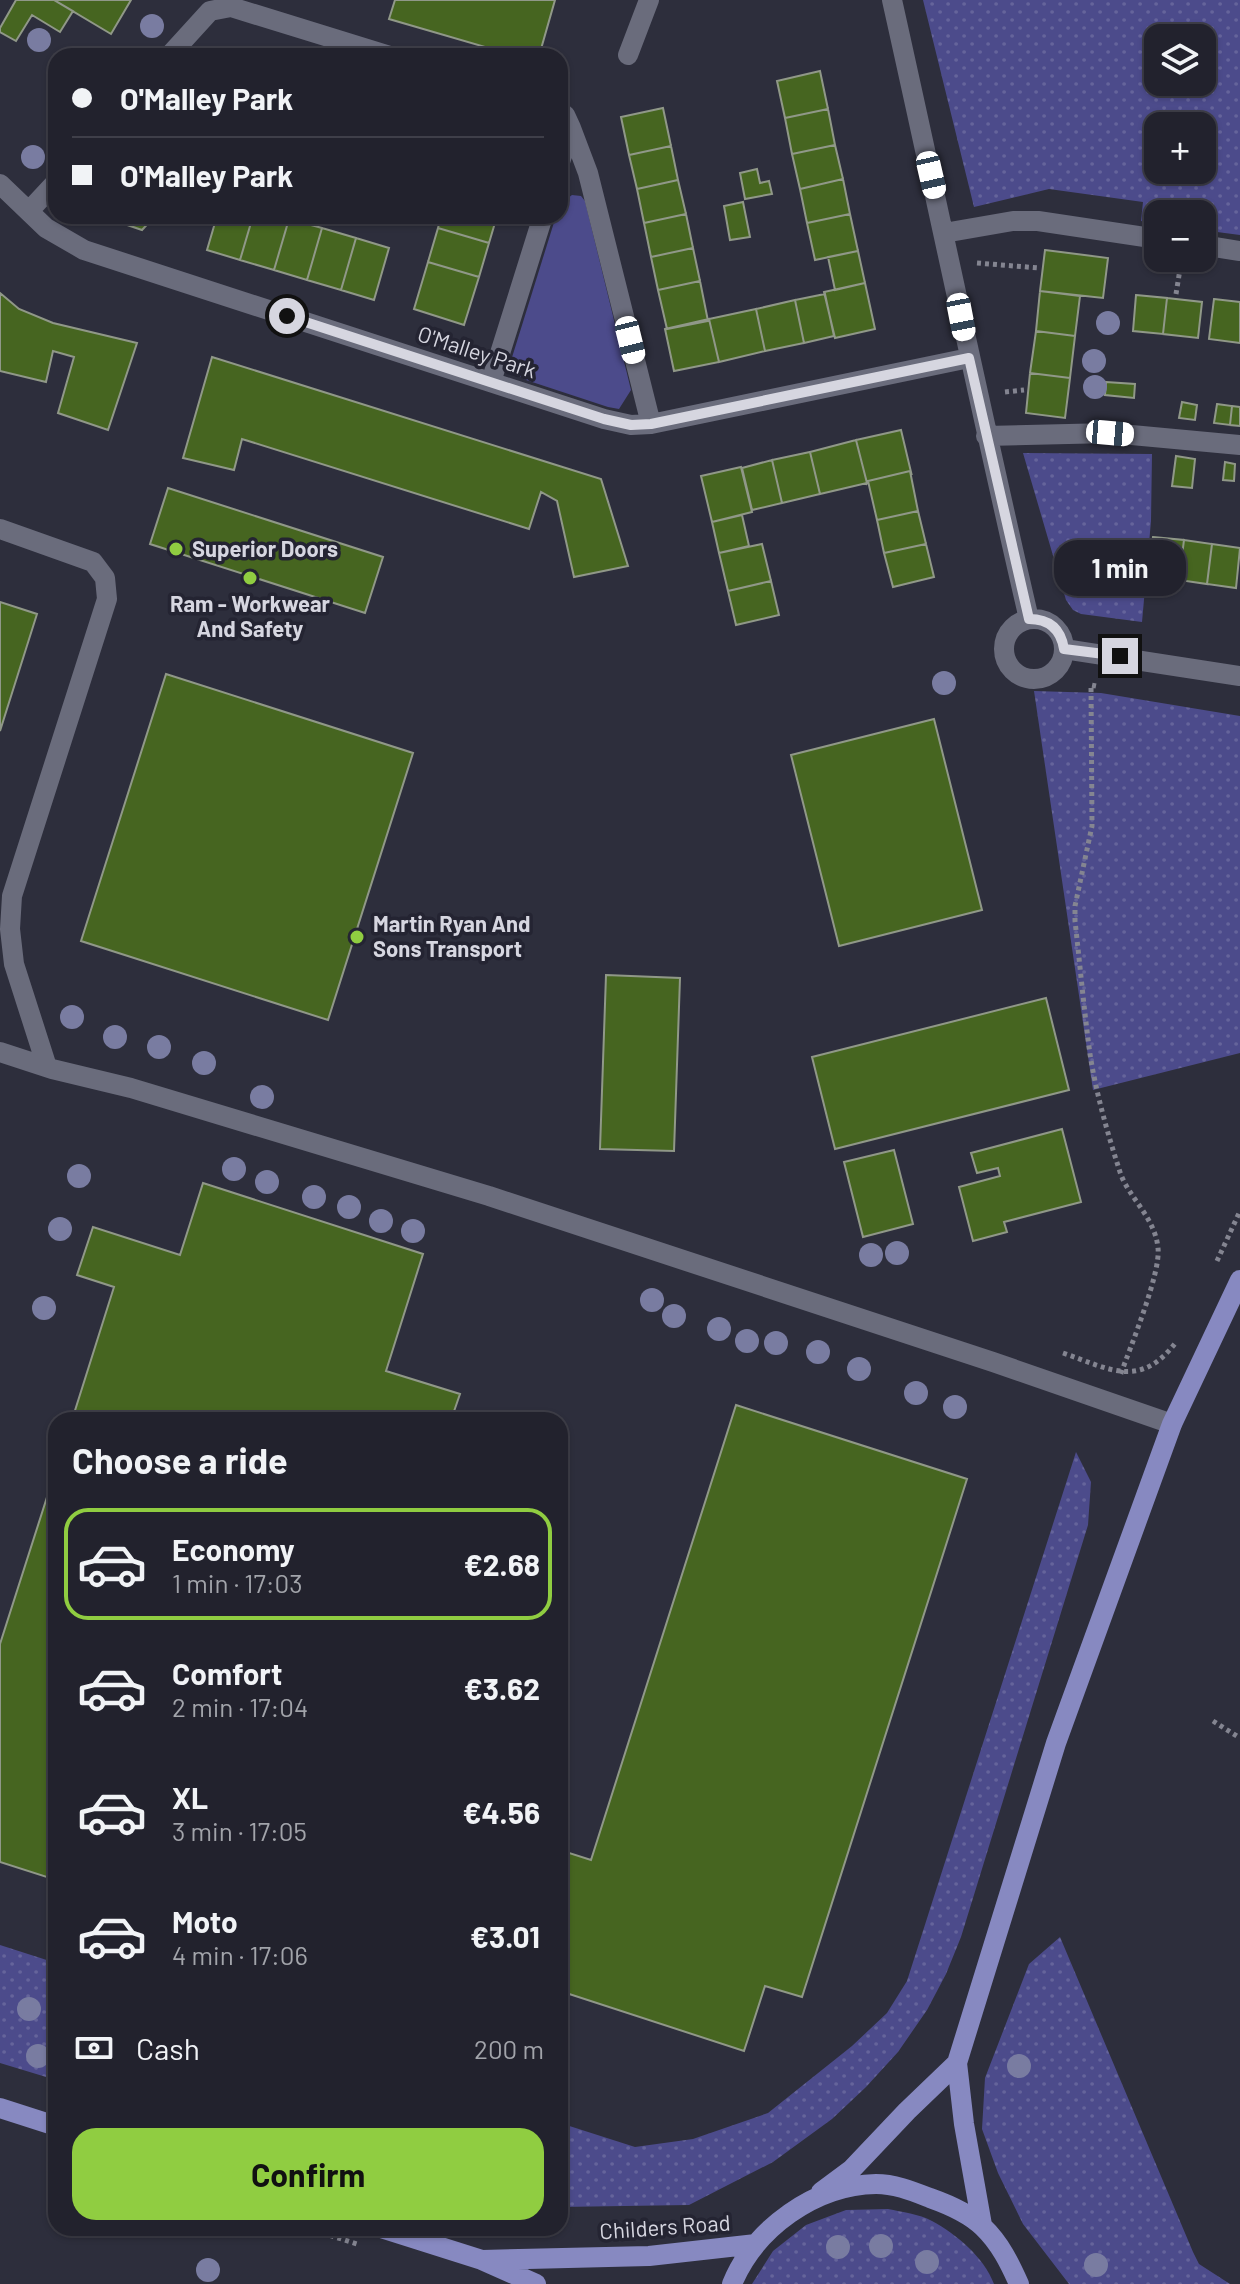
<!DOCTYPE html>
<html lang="en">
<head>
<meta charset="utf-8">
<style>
  :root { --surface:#22222d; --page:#2a2a35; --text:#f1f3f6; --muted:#a2a4aa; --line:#3f3f49; --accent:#90cd41 }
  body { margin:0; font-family:Barlow,sans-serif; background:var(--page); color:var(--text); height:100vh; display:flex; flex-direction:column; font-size:30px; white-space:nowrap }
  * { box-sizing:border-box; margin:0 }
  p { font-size:26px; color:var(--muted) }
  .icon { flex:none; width:44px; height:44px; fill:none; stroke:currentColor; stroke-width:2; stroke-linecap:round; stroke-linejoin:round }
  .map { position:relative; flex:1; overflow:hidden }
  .side { position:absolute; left:48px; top:1412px; width:520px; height:824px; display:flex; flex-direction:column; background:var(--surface); border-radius:24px; box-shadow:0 2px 6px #0004,0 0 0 2px var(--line) }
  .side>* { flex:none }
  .top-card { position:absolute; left:48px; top:48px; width:520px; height:176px; border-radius:24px; box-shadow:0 2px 6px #0004,0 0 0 2px var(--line); display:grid; align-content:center; height:176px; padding:0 24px; background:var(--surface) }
  .buttons { position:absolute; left:1144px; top:24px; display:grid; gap:16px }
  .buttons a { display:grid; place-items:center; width:72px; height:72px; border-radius:16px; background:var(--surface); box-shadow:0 2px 6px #0004,0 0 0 2px var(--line); font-size:40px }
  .end { position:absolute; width:36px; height:36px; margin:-18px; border:10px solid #d6d6e0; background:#111; box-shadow:0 0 0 4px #111 }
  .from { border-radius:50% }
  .bubble { position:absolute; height:56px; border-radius:24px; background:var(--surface); box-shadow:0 2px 6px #0004,0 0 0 2px var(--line); font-size:26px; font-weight:700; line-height:56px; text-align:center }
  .car { position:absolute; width:24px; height:48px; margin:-24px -12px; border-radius:10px; box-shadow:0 0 6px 2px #0007; background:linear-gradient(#fff 24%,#345 0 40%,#fff 0 76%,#345 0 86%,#fff 0) }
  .top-card b { display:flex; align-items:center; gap:28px; height:76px; font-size:30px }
  .top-card b+b { border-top:2px solid var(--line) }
  .top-card i { width:20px; height:20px; background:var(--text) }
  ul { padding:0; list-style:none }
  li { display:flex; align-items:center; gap:24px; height:112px; margin:0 16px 12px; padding:0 8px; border:4px solid transparent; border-radius:24px }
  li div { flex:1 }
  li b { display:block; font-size:30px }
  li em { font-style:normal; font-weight:700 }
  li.on { border-color:var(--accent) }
  li>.icon { width:72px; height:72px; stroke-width:1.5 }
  h2 { padding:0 24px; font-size:36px; line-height:96px }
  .pay { display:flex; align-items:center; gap:20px; height:88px; padding:0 24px; font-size:30px }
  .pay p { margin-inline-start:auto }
  .button { display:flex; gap:16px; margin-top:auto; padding:16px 24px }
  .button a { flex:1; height:92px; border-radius:24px; background:var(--accent); color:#111; font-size:32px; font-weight:700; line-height:92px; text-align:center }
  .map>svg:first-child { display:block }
  .grass { fill:url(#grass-dots); fill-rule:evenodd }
  .green { fill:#4c4b8b }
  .building { fill:#466520; stroke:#909888; stroke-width:2 }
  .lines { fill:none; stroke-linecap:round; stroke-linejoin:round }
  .path { stroke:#848591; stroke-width:5; stroke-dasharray:4 4; stroke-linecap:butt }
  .minor { stroke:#6a6c7c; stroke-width:20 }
  .major { stroke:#8789c1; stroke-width:20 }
  .tree { fill:#797ca1 }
  .route { stroke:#d6d6e0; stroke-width:10 }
  .poi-dot { fill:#90cd41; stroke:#242432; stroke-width:3 }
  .labels { text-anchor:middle; stroke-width:7; stroke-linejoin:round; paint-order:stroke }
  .street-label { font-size:22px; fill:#d6d6e0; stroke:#242432 }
  .poi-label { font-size:22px; font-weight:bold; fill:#d6d6e0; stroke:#242432; text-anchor:start }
</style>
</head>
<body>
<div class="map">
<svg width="1240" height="2284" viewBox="0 0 1240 2284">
  <defs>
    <pattern id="grass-dots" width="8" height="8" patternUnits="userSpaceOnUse" patternTransform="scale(2)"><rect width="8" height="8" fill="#4c4b8b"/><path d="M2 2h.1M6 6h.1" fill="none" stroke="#65649b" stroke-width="1.8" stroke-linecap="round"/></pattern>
  </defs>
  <rect width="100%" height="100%" fill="#2d2e3c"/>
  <!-- grass -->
  <path class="grass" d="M923,0h317v235l-38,-5v-16h-44v10l-17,-3 2,-19 -94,-13 -75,18zM1202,38v44h-44v-44zM1158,126h44v44h-44z
    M1023,453l129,1 -1,67 -9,101 -61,-8 -8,-4 -7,-10z
    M1034,691l67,2 139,23v337l-147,37z
    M1076,1452l15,30 -3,43 -127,412 -15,37 -19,36 -29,42 -32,35 -34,32 -59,43 -84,43 -129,2v-84l75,24 58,-8 75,-26 84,-67 35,-33 20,-32z
    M1060,1937l133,315 6,12 31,20h-161l-46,-60 -25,-51 -16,-44 3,-51 44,-114z
    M0,1945l56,18v117l-56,-17z
    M888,2209c14,3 31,5 44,12 24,13 52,36 62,63h-242l21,-33 33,-26 40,-15z"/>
  <!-- green -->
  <path class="green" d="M572,195l9,1 4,5 46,189 -12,19 -11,-2 -85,-28 -14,-12 47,-151h4v-12z"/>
  <!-- building -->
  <path class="building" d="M16,0h38l19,11 -13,21 -28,-17 -16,26 -16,-9v-4z
    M54,0h77l-20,34z
    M395,0h160l-16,56h-23l-127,-37z
    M820,71l8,38 -43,9 -8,-37z
    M663,108l8,38 -42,9 -8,-38z
    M828,109l7,36 -43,9 -7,-36z
    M835,145l8,34 -43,10 -8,-35z
    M671,146l7,34 -41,9 -8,-34z
    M757,169l3,14 9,-2 3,13 -27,5 -5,-26z
    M843,179l7,35 -43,9 -7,-34z
    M678,180l8,34 -42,9 -7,-34z
    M743,202l7,35 -20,3 -6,-34z
    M686,214l7,34 -42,9 -7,-34z
    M850,214l8,37 -43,9 -8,-37z
    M101,216h54l-13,14z
    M217,216h36l-13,44 -33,-10z
    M253,216h27l9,3 -15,51 -34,-10z
    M441,216h56l-8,27 -51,-15z
    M289,219l33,9 -15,52 -33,-10z
    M322,228l34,10 -15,52 -34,-10z
    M438,228l51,15 -10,34 -51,-15z
    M356,238l33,10 -15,52 -33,-10z
    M693,248l7,33 -42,9 -7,-33z
    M1045,250l63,8 -5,40 -63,-7z
    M858,251l7,32 -30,7 -7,-33z
    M428,262l51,15 -15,48 -50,-16z
    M700,281l8,40 -41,8 -9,-39z
    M865,283l10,46 -40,9 -11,-46z
    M1040,291l40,5 -5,40 -39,-5z
    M0,293l19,16 34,14 84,20 -29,87 -50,-17 16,-56 -21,-6 -7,31 -46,-11z
    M825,294l9,42 -30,7 -9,-43z
    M1136,295l31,3 -4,36 -30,-3z
    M1167,298l35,4 -4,36 -35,-4z
    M1214,299l26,3v41l-31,-4z
    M795,300l9,43 -39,8 -9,-42z
    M756,309l9,42 -46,11 -10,-43z
    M709,319l10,43 -45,9 -9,-42z
    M1036,331l39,5 -5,42 -40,-5z
    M212,357l389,122 27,87 -54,11 -17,-76 -16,-9 -12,37 -287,-90 -8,31 -51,-12z
    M1030,373l40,5 -5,40 -39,-5z
    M1106,382l29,2 -1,14 -29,-3z
    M1182,402l15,3 -2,15 -16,-2z
    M1217,404l15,2 -2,19 -16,-2z
    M1232,406l8,1v19l-10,-1z
    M901,430l10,42 -1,-1 -42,10 -1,2 -11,-43z
    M856,440l11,43 -47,11 -10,-42z
    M810,452l10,42 -38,9 -10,-43z
    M1176,456l19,3 -3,29 -20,-2z
    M772,460l10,43 -30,7 -10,-42z
    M1225,462l10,2 -1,17 -11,-1z
    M741,467l11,45 -40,10 -11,-46z
    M910,471l8,40 -41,9 -9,-39z
    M168,488l215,69 -18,56 -215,-69z
    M918,511l8,33 -42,9 -7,-33z
    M742,515l7,31 -30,7 -7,-31z
    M1153,537l31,3 -5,40 -31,-4z
    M1184,540l28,4 -5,40 -28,-4z
    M762,544l9,37 -43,10 -9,-38z
    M926,544l8,33 -41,10 -9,-34z
    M1212,544l28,4 -4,40 -29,-4z
    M771,581l8,34 -43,10 -8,-34z
    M0,602l37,12 -37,117z
    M166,674l247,79 -85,267 -247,-79z
    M934,719l48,191 -143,36 -48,-191z
    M606,975l74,3 -6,173 -74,-2z
    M1046,998l23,92 -234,59 -23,-92z
    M1062,1129l19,73 -77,20 3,10 -34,9 -14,-54 41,-11 -2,-8 -21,5 -6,-20z
    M894,1150l19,74 -50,13 -19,-75z
    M203,1183l220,71 -37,117 74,23 -9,26h-379l42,-133 -37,-12 16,-48 87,28z
    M736,1405l231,74 -165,518 -37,-11 -21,65 -184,-60v-141l31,10z
    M56,1469v411l-56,-18v-218z"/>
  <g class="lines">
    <!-- path -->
    <path class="path" d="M977,263l62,5
      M1176,294l5,-31
      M1005,392l19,-2
      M1096,686l-5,-1 1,141 -17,80v15c5,44 9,89 15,133 6,39 18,81 30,118 8,25 35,45 38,76 3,25 -28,100 -38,128
      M1217,1261l23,-50
      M1063,1353c47,16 77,37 114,-12
      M1213,1721l27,17
      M307,2228l50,16"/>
    <!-- minor -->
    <path class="minor" d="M892,0c46,206 89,413 137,619
      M628,55l21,-55
      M169,56l41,-45 21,-4 159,49
      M560,112l5,3 6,13 -11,34
      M571,128l17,45 63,251
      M0,184l46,44 38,22 520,169 27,6 20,-1 318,-66
      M29,211l27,-29
      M944,233l69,-12h25l120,18
      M1202,245l38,6
      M491,382l52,-166
      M986,436l124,-3 130,12
      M0,529l93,33 12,16 2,21 -95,297 -2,33 4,35 33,103
      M1004 649a30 30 0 1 1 60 0a30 30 0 1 1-60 0Z
      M1064,649l176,27
      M0,1052l52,17 79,19 358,108 504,166 179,62"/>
    <!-- major -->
    <path class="major" d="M0,2108l56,18
      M821,2192l31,-23 55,-58 50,-48
      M982,2225l-18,-101 -7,-61 99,-320 116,-319 68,-144
      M381,2228l101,32 54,24
      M482,2260l167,-4 107,-12
      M732,2284c23,-56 83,-99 144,-100 19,0 36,7 54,14 17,6 40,16 53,29 17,16 27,37 36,57"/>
  </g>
  <!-- trees -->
  <g class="tree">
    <circle cx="152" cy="26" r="12"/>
    <circle cx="39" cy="40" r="12"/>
    <circle cx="33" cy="157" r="12"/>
    <circle cx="1108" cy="323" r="12"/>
    <circle cx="1094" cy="361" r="12"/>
    <circle cx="1095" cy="387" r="12"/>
    <circle cx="944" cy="683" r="12"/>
    <circle cx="72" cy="1017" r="12"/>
    <circle cx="115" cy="1037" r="12"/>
    <circle cx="159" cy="1047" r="12"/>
    <circle cx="204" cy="1063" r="12"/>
    <circle cx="262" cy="1097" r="12"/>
    <circle cx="234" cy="1169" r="12"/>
    <circle cx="79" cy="1176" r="12"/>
    <circle cx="267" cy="1182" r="12"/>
    <circle cx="314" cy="1197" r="12"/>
    <circle cx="349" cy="1207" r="12"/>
    <circle cx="381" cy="1221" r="12"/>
    <circle cx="60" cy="1229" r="12"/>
    <circle cx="413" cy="1231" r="12"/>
    <circle cx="897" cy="1253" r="12"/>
    <circle cx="871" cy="1255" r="12"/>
    <circle cx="652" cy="1300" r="12"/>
    <circle cx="44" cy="1308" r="12"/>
    <circle cx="674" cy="1316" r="12"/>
    <circle cx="719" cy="1329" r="12"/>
    <circle cx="747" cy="1341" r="12"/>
    <circle cx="776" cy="1343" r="12"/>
    <circle cx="818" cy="1352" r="12"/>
    <circle cx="859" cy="1369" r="12"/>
    <circle cx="916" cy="1393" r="12"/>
    <circle cx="955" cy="1407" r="12"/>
    <circle cx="29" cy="2009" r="12"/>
    <circle cx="38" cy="2056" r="12"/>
    <circle cx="1019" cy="2066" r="12"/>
    <circle cx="881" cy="2246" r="12"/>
    <circle cx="838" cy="2247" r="12"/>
    <circle cx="927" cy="2262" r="12"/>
    <circle cx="1096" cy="2265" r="12"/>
    <circle cx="208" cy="2270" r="12"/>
  </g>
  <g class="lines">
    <!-- route -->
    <path class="route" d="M287,316l317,103 27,6 20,-1 318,-66 60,261c21,0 32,11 35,30l56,7"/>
  </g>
  <!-- markers -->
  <g class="poi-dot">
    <circle cx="176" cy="549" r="8"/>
    <circle cx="250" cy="578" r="8"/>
    <circle cx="357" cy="937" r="8"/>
  </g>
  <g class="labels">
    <!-- street labels -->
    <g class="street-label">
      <text transform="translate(477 352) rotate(18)" y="8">O'Malley Park</text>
      <text transform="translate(665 2227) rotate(-4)" y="8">Childers Road</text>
    </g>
    <!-- poi labels -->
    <g class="poi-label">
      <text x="192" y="557">Superior Doors</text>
      <text x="250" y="612" text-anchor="middle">Ram - Workwear<tspan x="250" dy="25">And Safety</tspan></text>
      <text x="373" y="932">Martin Ryan And<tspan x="373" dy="25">Sons Transport</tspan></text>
    </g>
  </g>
</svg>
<div class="buttons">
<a><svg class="icon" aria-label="layers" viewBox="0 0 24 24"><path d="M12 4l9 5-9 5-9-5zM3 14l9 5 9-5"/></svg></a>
<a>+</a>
<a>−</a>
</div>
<i class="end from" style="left:287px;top:316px"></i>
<i class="end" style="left:1120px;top:656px"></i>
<div class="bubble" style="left:1054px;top:540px;width:132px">1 min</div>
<i class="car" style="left:931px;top:175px;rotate:167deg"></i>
<i class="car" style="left:961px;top:317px;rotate:169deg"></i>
<i class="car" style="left:630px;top:340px;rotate:166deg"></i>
<i class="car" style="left:1110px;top:433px;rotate:95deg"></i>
<div class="top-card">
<b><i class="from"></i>O'Malley Park</b>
<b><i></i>O'Malley Park</b>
</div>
<section class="side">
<h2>Choose a ride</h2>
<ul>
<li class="on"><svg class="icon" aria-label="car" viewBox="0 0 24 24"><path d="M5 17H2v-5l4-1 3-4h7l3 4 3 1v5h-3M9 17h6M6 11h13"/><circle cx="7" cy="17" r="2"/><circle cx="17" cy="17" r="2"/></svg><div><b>Economy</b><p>1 min · 17:03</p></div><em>€2.68</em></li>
<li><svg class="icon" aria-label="car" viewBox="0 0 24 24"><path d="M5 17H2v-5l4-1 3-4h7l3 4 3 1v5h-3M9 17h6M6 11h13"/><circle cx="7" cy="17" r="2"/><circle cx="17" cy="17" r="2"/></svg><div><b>Comfort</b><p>2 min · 17:04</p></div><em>€3.62</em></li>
<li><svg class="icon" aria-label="car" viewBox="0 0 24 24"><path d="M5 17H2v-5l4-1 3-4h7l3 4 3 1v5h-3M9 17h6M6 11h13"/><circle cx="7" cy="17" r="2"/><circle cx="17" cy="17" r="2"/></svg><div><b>XL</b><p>3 min · 17:05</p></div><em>€4.56</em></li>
<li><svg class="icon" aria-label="car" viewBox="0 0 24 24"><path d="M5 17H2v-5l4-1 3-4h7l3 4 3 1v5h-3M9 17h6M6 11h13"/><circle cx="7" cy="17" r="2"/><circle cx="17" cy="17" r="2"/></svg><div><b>Moto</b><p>4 min · 17:06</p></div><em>€3.01</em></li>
</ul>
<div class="pay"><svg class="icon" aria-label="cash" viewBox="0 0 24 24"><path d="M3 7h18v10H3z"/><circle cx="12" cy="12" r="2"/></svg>Cash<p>200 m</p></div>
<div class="button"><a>Confirm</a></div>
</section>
</div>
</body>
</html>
